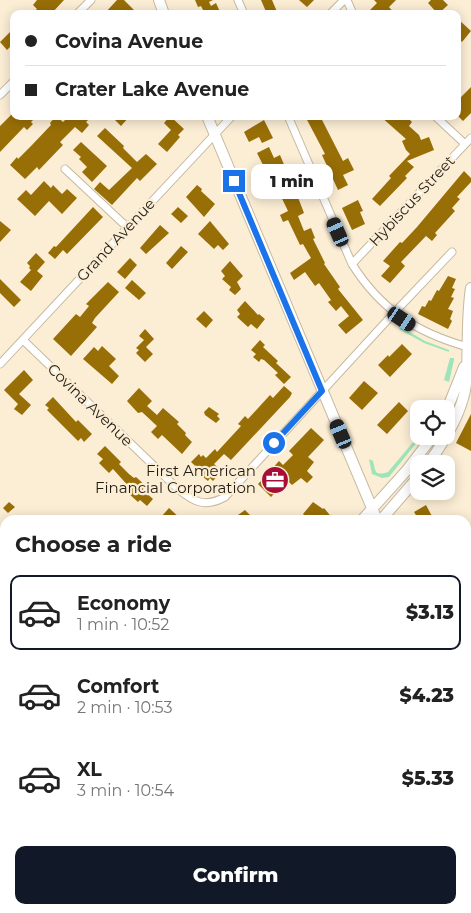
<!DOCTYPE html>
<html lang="en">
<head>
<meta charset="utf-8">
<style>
  :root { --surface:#fff; --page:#f6f6f6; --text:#222; --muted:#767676; --line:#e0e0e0; --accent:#111827 }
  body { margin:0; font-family:Montserrat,sans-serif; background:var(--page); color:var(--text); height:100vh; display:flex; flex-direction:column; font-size:19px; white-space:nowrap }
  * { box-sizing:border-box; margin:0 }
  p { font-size:16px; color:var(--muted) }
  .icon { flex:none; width:28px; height:28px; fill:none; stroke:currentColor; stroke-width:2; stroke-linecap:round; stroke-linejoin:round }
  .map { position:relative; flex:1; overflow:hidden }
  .details { position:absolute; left:0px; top:515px; width:471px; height:399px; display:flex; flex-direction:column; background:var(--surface); border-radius:15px 15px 0 0; box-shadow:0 2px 12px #0003 }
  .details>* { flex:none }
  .hud { position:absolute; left:10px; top:10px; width:451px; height:110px; border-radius:10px; box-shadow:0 2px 12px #0003; display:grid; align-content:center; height:110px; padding:0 15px; background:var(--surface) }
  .fabs { position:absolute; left:410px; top:400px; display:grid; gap:10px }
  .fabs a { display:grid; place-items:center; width:45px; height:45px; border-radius:10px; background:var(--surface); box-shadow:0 2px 12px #0003; font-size:25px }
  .end { position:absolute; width:22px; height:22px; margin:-11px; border:6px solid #1a73e8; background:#fff; box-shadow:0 0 0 2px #fff }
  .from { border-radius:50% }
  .bubble { position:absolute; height:35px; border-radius:10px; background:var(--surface); box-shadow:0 2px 12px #0003; font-size:16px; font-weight:800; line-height:35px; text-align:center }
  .car { position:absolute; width:15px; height:30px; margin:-15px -8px; border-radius:6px; box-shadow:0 0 4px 1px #0007; background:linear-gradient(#222 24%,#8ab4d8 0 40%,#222 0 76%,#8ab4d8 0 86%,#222 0) }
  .hud b { display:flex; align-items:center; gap:18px; height:48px; font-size:19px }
  .hud b+b { border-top:1px solid var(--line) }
  .hud i { width:12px; height:12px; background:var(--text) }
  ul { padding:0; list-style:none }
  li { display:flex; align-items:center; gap:15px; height:75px; margin:0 10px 8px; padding:0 5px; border:2px solid transparent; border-radius:10px }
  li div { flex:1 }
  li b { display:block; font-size:19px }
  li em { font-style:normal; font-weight:800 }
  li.active { border-color:var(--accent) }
  li>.icon { width:45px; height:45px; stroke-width:1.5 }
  h2 { padding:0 15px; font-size:22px; line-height:60px }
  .primary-button { display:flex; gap:10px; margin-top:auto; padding:10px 15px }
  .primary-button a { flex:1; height:58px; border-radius:10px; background:var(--accent); color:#fff; font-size:20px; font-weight:800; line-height:58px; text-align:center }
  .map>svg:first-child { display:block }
  .green { fill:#9de5b8 }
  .building { fill:#986e06 }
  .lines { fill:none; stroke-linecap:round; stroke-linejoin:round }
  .street-casing { stroke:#c6b9a1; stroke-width:9 }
  .secondary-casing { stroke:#c6b9a1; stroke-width:12 }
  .street { stroke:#fff; stroke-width:7 }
  .secondary { stroke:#fff; stroke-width:10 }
  .route { stroke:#1a73e8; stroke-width:6 }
  .labels { text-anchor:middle; stroke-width:4.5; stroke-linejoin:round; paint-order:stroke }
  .street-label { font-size:15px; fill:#221d14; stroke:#fceed5 }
  .poi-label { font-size:15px; fill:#221d14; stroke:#fceed5; text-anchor:end }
</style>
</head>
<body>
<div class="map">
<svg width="471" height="913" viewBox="0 0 471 913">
  <rect width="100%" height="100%" fill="#fceed5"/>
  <!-- green -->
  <path class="green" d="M401,327l24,14 24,9v2l-25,-9 -25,-14z
    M450,358h4v2l-5,22 -5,-2z
    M419,435v1h3l-33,41 -7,1 -10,-4 -3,-15 4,2c3,11 1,15 15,11z"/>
  <!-- building -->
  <path class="building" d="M37,0h27l-13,14h-20l6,-5 -4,-4z
    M117,0h7l14,14h-34z
    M195,0h18l-4,2 2,4 5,-3 5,11h-16l-4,-8 -3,1z
    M261,0h11l6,14h-11z
    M299,0h15l-7,7z
    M374,0h22l-7,7 6,7h-20l-5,-4 7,-7z
    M431,0h12l5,5 -10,9 -10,-11z
    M458,19l13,12 -9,11 -4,-4z
    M14,28v15l-7,7 -7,-8z
    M471,87v26l-8,8 -5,-5v-22l3,3z
    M14,112v4h23l-6,6 2,2 -6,6 -3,-3 -24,25v-26z
    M56,116l7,6 6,-6h23l-6,6 3,3 -7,8 -7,-6 -15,15 3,3 -24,25 -2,-3 -12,12 -15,-14 7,-8 1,2 14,-14 19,-20 -1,-2z
    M111,116h19l-9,10z
    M170,116l14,13 -6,6 2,2 -13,15 -9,-8 13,-14 -7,-7z
    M305,116h15l23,45 5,-3 6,12 -11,5 5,10 -10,5 -16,-35 3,-1z
    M380,116h26l6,6 -3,4 10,9 2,5 8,-3 5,13 -27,11 7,6 -9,9 2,2 -27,28 -8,-7 19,-21 -2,-2 21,-22 -4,-4 -4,-9 4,-2z
    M264,120l9,18 -11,5 -3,-6 -10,5 -5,-10z
    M105,128l19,18 -1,2 14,14 9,-8 11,10 -17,17 -3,-3 -25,27 -18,-16 6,-7 9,8 23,-22 -35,-32z
    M81,142l26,24 -15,16 -10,-10 5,-5 -8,-8 2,-2 -8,-7z
    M269,147l5,11 6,-3 19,45 5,13 -6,3 6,15 7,-3 4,10 -2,1 12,24 -1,1 16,23 -2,2 25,31 -17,14 -8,-9 11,-9 -8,-10 -5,5 -8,-9 3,-2 -12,-17 -4,3 -10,-14 -11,8 -4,-7 21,-15 -8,-14 -3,1 -12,-25 -5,2 -3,-7 8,-4 -14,-29 4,-1 -6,-13 -6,3 -9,-18z
    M464,171l7,7v4l-14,15 3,2 -8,9 3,3 -20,22 2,2 -5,6 -6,-5 -25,26 4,4 -15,17 -9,-7 9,-10 -7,-5 17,-19 2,1 15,-16z
    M44,181l7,7 2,-3 9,9 5,-5 10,9 -15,16 -13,-13 -14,15 -18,-17 9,-9 5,5z
    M197,185l5,4 -1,2 14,13 -11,13 -18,-20z
    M358,200l5,11 -3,1 5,12 -13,6 -10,-22z
    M93,207l10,10 -36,37 -4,-4 -8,9 -7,-6 6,-7 2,1z
    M178,207l10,9 -7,7 -10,-9z
    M0,221l11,9 -11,12z
    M210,221l19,23 -6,6 -5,-5 -4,4 -16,-15z
    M160,225l9,8 -23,21 -6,-6z
    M181,246l7,6 -16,17 -6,-6z
    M36,253l9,9 -8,9 6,5 -12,15 -11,-9 11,-12 -2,-2 1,-2 -3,-3z
    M130,258l7,7 -12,14 -8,-7z
    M230,261l13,15 -6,6 4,7 -6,6 -6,-5 2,-3 -9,-8 3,-3 -4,-5z
    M448,276l8,3 -4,9 3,1 -4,8 3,1 -6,11 5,2 -3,8 2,2 -4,8 -30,-15 4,-8 3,1 4,-7 2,1 6,-11 2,1z
    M0,279l21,21 -7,7 -14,-14z
    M132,280l14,13 -7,7 -14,-12z
    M108,282l11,10 -24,26 -3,5 5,4 -26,29 -18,-17 23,-25 4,3 9,-11 -3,-2z
    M245,301l13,14 1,-1 6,5 -8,10 -6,-5 -3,3 -11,-10 3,-3 -3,-4z
    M204,311l9,9 -7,8 -10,-9z
    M145,329l9,10 -8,8 7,7 -8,8 -9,-9 3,-3 -3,-2 8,-8 -5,-4z
    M260,340l5,5 -2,2 15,14 -2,2 15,14 -7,7 -9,-9 3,-2 -14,-13 -3,-1 -2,3 -6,-5 3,-3 -5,-4z
    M402,344l10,10 -22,23 -12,-12 10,-10 1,2z
    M102,346l14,13 -7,7 10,10 -7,8 -29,-25 11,-12 4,4z
    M24,370l9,10 -14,14 12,11 -9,10 -8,-6 4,-5 -14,-14z
    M364,381l14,12 -16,17 -13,-12z
    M284,386l8,7 -2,4 -59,63 -7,-6 -10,10 8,7 -9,10 -3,-3 -2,3 -5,-4 2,-2 -14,-13 8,-8 2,3 2,-2 3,3 9,-9 2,3 24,-26 -3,-2 7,-8 3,3 22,-24 3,3z
    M139,388l13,13 -5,5 10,9 6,-7 16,14 -2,2 9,9 -1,2 7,7 -10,12 -20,-19 -4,4 -7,-7 6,-6 -15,-14 -4,1 -11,-12z
    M53,397l23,25 2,-2 14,14 -8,8 -3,-4 -3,3 -31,-31 2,-2 -4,-3z
    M399,402l9,9 -21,23 -10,-9z
    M209,407l10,7 -2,2 3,3 -4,4 -11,-8 -1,-3z
    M471,414v37l-15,-8z
    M311,428l13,12 -16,17 6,5 -7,9 6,6 -6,6 -6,-5 -9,7 -5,-5 -16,17 -13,-13 21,-23 4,4 10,-10 -4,-4z
    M105,446l16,16 -2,2 10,10 5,4 2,-1 11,10 -3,4 9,8 -6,7 -7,-6 -2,2 -10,-9 3,-4 -18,-20 -4,4 -10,-10 4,-4 -6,-5z
    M446,472l8,12 -8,5z
    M9,502l6,5 -7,6 -5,-5z
    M313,502l10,7 1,-1 10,12h-25l-6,-6z
    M426,505l8,15h-15l-5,-8z
    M169,508l13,12h-17l-4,-3z
    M245,510l10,10h-24z"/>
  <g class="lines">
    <!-- street casing -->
    <g class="street-casing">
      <path id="street" d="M238,0l6,14
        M347,0l6,14
        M77,14l14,-14
        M330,14l14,-14
        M0,95l14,-14
        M288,116l64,148c29,46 65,69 116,83
        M435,116l30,28
        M65,169l63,59
        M352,264l119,-126
        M23,340l155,149c16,13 27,19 47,8l169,-184 58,-61
        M0,364l232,-248"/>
    </g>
    <!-- secondary casing -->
    <g class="secondary-casing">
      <path id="secondary" d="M159,0l5,14
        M207,116l170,404
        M446,412l18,-45
        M428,464c16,-22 35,-53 38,-80 3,-31 0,-64 5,-96
        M362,520l45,-50 26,-34
        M381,520l38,-44
        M466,643l5,5
        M0,722l5,5
        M36,909l5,4
        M0,912l5,-5"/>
    </g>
    <!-- street -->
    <use href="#street" class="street"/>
    <!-- secondary -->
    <use href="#secondary" class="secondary"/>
  </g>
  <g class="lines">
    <!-- route -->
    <path class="route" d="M234,181l88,210 -48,52"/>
  </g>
  <!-- icons -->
  <defs>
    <g id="office-disc" transform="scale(1.4375)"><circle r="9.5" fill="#a70e37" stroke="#fceed5"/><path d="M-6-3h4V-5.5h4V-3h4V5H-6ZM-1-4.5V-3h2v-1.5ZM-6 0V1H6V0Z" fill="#fff"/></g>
  </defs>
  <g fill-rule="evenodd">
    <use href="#office-disc" x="275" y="480"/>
  </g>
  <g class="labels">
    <!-- street labels -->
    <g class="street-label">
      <text transform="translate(412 201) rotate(-47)" y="5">Hybiscus Street</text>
      <text transform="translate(116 240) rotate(-47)" y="5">Grand Avenue</text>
      <text transform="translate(90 405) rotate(44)" y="5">Covina Avenue</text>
    </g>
    <!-- poi labels -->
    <g class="poi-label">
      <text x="256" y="476">First American<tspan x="256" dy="17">Financial Corporation</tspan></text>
    </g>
  </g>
</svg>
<div class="fabs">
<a><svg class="icon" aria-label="locate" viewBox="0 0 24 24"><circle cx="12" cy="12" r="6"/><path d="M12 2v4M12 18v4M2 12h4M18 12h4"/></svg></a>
<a><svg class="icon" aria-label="layers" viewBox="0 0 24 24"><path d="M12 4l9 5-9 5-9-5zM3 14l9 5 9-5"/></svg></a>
</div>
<i class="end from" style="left:274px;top:443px"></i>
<i class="end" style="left:234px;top:181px"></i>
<div class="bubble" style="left:251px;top:164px;width:82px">1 min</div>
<i class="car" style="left:338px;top:232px;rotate:336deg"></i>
<i class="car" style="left:402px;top:319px;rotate:124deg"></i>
<i class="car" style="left:341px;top:434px;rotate:337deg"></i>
<div class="hud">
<b><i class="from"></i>Covina Avenue</b>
<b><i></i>Crater Lake Avenue</b>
</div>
<section class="details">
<h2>Choose a ride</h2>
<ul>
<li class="active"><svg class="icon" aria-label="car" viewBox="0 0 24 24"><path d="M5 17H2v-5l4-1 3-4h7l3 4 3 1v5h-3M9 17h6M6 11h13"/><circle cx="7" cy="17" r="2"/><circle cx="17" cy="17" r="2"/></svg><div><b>Economy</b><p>1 min · 10:52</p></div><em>$3.13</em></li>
<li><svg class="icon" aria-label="car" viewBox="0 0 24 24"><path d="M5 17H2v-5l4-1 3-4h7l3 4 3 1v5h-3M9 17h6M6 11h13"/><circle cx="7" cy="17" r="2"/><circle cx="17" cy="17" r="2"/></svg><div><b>Comfort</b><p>2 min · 10:53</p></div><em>$4.23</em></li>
<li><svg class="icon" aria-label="car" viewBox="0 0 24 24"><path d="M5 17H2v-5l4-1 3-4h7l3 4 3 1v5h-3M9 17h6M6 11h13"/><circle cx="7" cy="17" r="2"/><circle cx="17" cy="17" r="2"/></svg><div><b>XL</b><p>3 min · 10:54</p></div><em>$5.33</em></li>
</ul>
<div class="primary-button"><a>Confirm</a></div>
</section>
</div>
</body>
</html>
